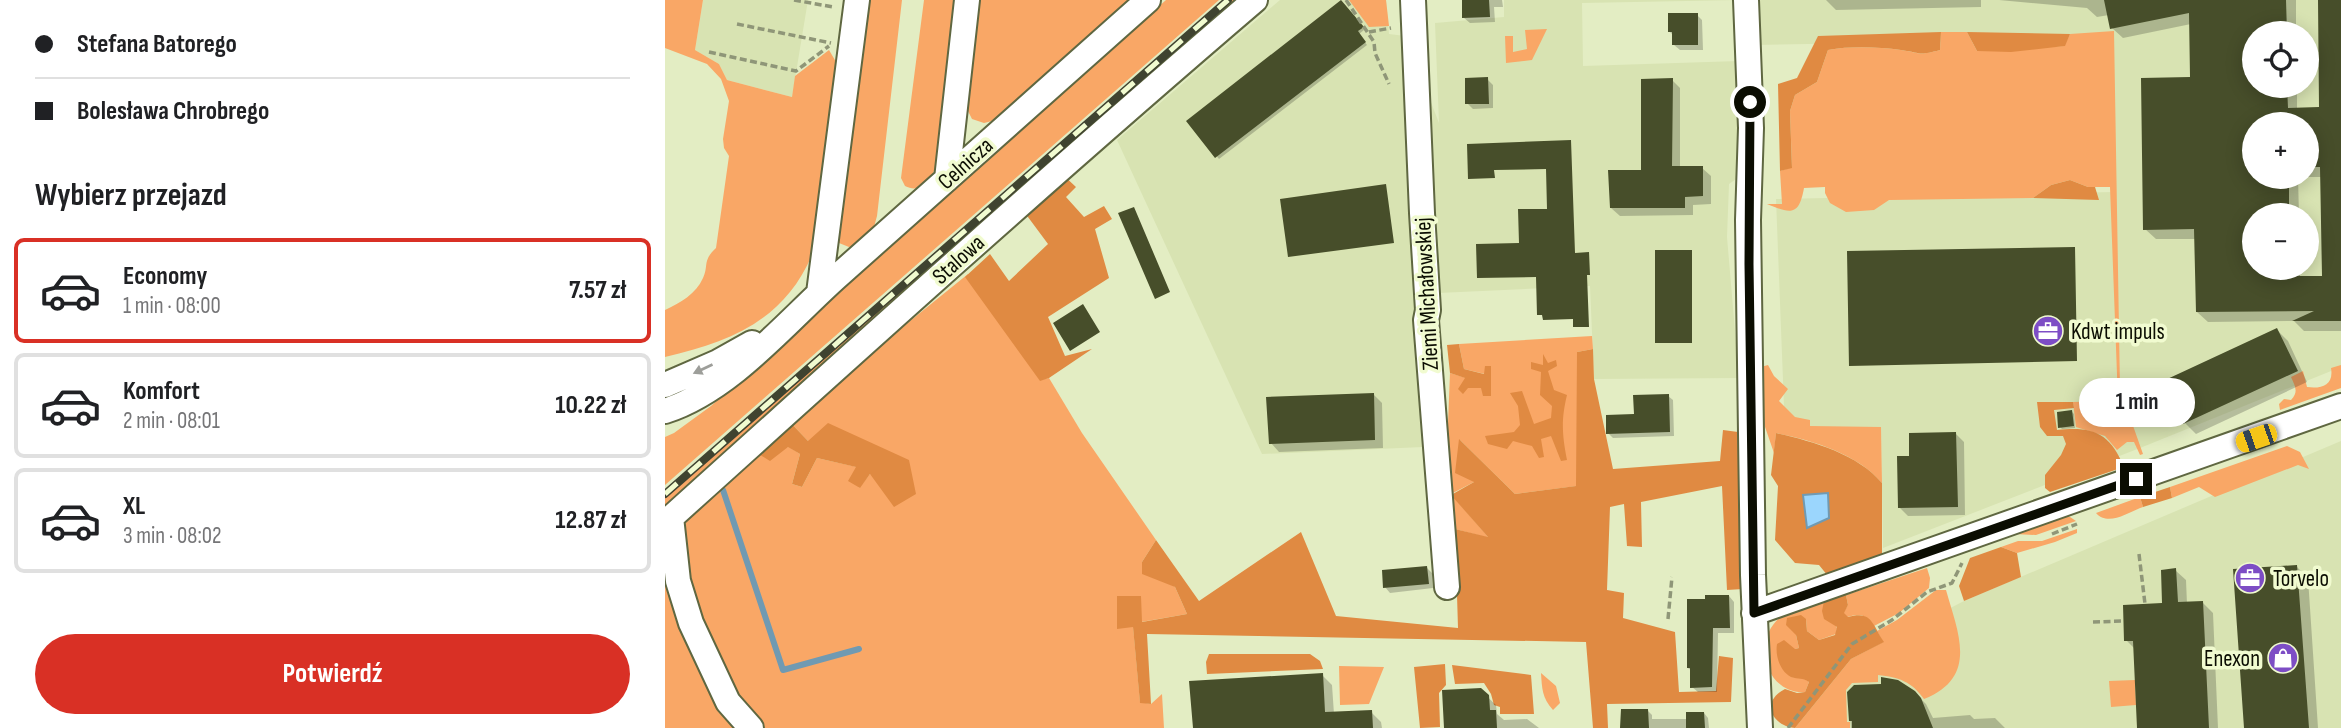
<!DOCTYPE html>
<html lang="pl">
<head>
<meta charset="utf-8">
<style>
  :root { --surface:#fff; --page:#f2f2f2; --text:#202124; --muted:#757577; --line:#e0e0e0; --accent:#d93025 }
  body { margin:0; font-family:"Sofia Sans Condensed",sans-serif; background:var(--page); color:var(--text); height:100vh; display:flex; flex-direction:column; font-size:26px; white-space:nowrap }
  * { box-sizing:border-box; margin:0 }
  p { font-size:23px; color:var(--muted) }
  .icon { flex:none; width:38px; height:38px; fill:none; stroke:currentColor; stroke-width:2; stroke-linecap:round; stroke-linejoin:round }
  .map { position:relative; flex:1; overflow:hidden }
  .sheet { display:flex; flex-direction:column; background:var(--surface); width:665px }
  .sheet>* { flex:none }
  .top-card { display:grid; align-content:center; height:154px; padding:0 35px; background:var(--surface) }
  .tools { position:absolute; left:1577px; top:21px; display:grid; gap:14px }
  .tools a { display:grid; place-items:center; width:77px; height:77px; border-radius:50%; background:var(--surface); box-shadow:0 4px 18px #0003; font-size:35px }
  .end { position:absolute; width:32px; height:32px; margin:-16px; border:9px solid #0b0d02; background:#fff; box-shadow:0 0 0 4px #fff }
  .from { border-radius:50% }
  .bubble { position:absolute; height:49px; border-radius:24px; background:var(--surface); box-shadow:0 4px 18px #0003; font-size:23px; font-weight:700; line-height:49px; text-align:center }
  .car { position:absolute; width:21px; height:42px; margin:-21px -10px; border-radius:9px; box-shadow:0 0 5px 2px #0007; background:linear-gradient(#f5c518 24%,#345 0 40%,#f5c518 0 76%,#345 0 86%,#f5c518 0) }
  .top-card b { display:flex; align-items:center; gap:24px; height:66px; font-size:26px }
  .top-card b+b { border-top:2px solid var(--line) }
  .top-card i { width:18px; height:18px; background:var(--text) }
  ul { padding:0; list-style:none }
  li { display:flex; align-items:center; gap:21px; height:105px; margin:0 14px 10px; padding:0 21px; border:4px solid var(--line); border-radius:10px }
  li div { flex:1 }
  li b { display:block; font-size:26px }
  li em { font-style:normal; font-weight:700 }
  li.active { border-color:var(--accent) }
  li>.icon { width:63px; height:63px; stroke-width:1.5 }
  h2 { padding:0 35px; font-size:32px; line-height:84px }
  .primary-button { display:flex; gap:14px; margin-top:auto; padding:14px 35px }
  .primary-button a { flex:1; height:80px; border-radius:42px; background:var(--accent); color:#fff; font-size:28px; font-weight:700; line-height:80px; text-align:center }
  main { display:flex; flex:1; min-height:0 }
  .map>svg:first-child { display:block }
  .built { fill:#d8e3b2; fill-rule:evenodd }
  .green { fill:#f9a766 }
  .forest { fill:#e08a42 }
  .water { fill:#9bd6fd; stroke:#709ab2; stroke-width:2 }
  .shadow { fill:#0003; fill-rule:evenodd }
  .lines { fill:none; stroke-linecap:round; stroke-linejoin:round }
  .stream { stroke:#709ab2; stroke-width:6 }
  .building { fill:#474e2a; fill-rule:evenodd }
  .minor-casing { stroke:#5f6741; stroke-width:28 }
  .path { stroke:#8f9678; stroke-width:3.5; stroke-dasharray:7 3.5; stroke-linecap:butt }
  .minor { stroke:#fff; stroke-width:24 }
  .rail-casing { stroke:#3f4330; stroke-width:8 }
  .rail { stroke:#f1fbd0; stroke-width:5; stroke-dasharray:16; stroke-linecap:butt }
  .oneway { fill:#9d9e9a }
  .route { stroke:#0b0d02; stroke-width:9 }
  .labels { text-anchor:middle; stroke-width:7; stroke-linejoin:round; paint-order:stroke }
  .street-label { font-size:23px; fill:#0b0d02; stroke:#f1fbd0 }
  .poi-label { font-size:23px; fill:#0b0d02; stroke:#f1fbd0; text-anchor:start }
</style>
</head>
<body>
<main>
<section class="sheet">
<div class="top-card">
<b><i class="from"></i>Stefana Batorego</b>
<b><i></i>Bolesława Chrobrego</b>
</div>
<h2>Wybierz przejazd</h2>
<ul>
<li class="active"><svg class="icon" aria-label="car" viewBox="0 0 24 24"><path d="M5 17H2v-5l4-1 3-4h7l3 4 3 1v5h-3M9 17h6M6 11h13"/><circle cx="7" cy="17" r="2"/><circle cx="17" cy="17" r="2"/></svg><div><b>Economy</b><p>1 min · 08:00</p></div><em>7.57 zł</em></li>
<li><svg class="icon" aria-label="car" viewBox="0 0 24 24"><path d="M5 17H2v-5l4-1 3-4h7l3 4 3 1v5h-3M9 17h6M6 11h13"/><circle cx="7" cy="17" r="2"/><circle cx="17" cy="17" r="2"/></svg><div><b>Komfort</b><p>2 min · 08:01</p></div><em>10.22 zł</em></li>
<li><svg class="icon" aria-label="car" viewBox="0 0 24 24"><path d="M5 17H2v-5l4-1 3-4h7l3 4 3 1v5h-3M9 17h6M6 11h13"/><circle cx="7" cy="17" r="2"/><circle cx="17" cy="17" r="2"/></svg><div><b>XL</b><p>3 min · 08:02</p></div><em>12.87 zł</em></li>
</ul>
<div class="primary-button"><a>Potwierdź</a></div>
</section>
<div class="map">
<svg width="1676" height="728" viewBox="0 0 1676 728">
  <rect width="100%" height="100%" fill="#e3edc3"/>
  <!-- built -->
  <path class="built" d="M38,0h105l-16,97 -65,-17 -8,-16 -24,-14z
    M615,0h106l3,34 16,2 34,87 -4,-100 69,-6v-17h234l-156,3 1,63 156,-5v116l-10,7 -2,53 12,141 -145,1 -4,-93 -174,8 7,153 -161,7 -145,-314z
    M1087,0h589v367l-201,81 -257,100 -2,-118 -96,2 -9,-233 338,-7 -1,-153 -359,6zM1589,33h53v53h-53zM1589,124h53v53h-53zM1589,215h53v53h-53z
    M1676,441v287h-546l56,-69 113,-58z"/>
  <!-- green -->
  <path class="green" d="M0,0h38l-8,50 24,14 8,16 65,17 3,-21 34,-26 10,17 -27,188c-28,65 -81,87 -147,102v-47c15,-7 31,-16 38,-32 6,-13 -1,-17 13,-30l13,-92 -5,-8 -1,-9 6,-38 -8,-22 -14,-15 -42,-16z
    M203,0h34l-25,216 -3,11 -18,19 -7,1 -10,-4 -1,-4z
    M259,0h31l-19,167c-6,14 -16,27 -31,19l-4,-8z
    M313,0h151l-133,120 -12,3 -12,-4 -5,-10z
    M501,0h53l-554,485v-48l9,-4 37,-27z
    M567,0h9l-576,511v-15z
    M684,0h37l3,26 -20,1z
    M882,29l-15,31 -26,3 -1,-27h8v16l14,-3 -2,-19z
    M1449,31l6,358 23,65 -3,1 -6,-13h-7l-10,8 -12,-14 -29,-9 -3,-25 45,-1 -8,-214h-22l-18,-7 -19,5 -18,13 -144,2 -15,10 -28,2 -16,-9 -5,-10v-6l-21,1c-5,28 -13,26 -37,16h15l-2,-33 12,-4 -2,-56 5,-16 22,-13 11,-32c23,-4 50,-3 73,0 20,3 17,6 39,0l1,-18h26l10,19 87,-5 6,-12z
    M303,274l72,106 9,-2 33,55 74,107 -14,22 33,25 12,27 -46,8 -24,-25v31l16,-2 7,76 11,2 11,-10 2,34h-407l-27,-35 -51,-135 5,-39 68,-69 37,-3 11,7 -8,30 10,3 15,-29 40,9 2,21 11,-14 46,20 -108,-53 -20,-21z
    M927,336l1,13 -16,3v134l-62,8 -55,-54 14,42 -23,12 38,44 -34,-9 -10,-30 5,-126 16,5 2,10h13l4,-14 -21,-5 -5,-25z
    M1103,365l6,11 14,13 -9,12 16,16 15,3v6l71,1 1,56c-24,-29 -70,-43 -106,-50l-2,20 -10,-29 -3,-57z
    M1676,365v23l-61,22 -1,-6 5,-5 7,1c8,-8 4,-14 0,-23l12,-6 4,16c15,2 27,-2 24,-19z
    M1622,446l13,6 9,17 -11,-4 -83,32 -16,-10 -27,11 -2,-11z
    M1475,497l3,10c-14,5 -35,20 -47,6z
    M1399,516l6,1 6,4 -40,14 -22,-1z
    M1412,529v4l-22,9 -38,11 -16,-6 17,-6h24z
    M1262,568l3,10 -1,10 -30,25 -25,13c-9,-12 -13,-13 -27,-9l-4,-4 5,-8 -2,-10z
    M0,583l4,4 72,141h-76z
    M1271,590h10c12,43 33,87 -22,109 -12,-17 -25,-22 -46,-24v7l-26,1 -6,7 1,32h3v6h-55l56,-69 32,-17 -6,-11 20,-11z
    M1159,601l13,27 -1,6 -17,6 -12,-9 -1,-12 -10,16 3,13 -4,1 -3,28 12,1 5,4 -4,10c-40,3 -54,-54 -23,-76 11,-8 29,-11 42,-15z
    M674,666l45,1 -15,37 -29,1z
    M876,673l15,13 4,17 -7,7c-11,-12 -11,-22 -12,-37z
    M1470,680l1,25 -25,2 -2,-26z"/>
  <!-- forest -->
  <path class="forest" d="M1276,32l-1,18c-22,6 -18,3 -39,0 -23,-3 -50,-4 -73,0l-11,32 -22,13 -5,16 2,57 -12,3 -2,-87 19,-6 21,-42z
    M1302,32l103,2 -5,12 -54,6 -34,-1z
    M396,173l15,14 -10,10 18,20 20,-11 8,13 -17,10 14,49 -61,39 17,39 27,-7 -43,29 -9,3 -75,-104 25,-23 19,27 39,-37 -23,-31z
    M1405,180l18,7h7l4,13 -66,-2 18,-13z
    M794,344l5,25 20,5 1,-8h6v30h-8l-2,-8h-13l-5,6 -5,-5 7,-11 -15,-5 -3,-28z
    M928,349l1,30 19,90 107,-8 3,-31 15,2 5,157 -16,1 -5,-104 -81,16 1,45 -15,-1 -3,-42 -14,3 -3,83 17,3 -1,25 52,14 4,60 37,-1 3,-35 14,2 -2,44 -124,2 1,24h-15l-7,-86 -439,-8 4,70 -11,-1 -7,-76 -16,2v-33h24l1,26 45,-8 -12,-27 -33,-13v-12l14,-22 43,61 102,-69 35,84 122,12 -3,-99 33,8 -37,-42 23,-13 -19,-9 4,-34 56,55 61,-8 1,-134z
    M878,354l5,9 8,-3 1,6 -9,5 6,19 13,5c-6,25 -5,39 0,65l-6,1 -10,-25 -10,3 3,18 -5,1 -7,-12 -19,-5 -6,8 -19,-5 -3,-8 29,-4 6,-7 -2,-19 -8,-13 12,-2 12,33 17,-6 1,-12 -12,-11 1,-23 -10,-3v-7l12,3z
    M1372,402h36l1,6 -20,2 3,20c36,-4 53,3 67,37l-74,25 -5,-4v-13l16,-20 5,-11 -3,-8h-16l-7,-9z
    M123,420l20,21 20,-18 81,37 7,34 -22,13 -24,-33 -10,14 -12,-7 8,-14 -39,-9 -15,29 -10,-3 8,-30 -12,-7 -18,14 -18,-11z
    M1111,433c36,8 82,21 106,50v77l-54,16 -9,-11 -24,-2 -20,-23 3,-54 -7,-11z
    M1505,487l2,11 -29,9 -3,-10z
    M1336,547l16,6 4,24 -57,24 -5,-15 11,-28z
    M1181,595l2,10 -4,8 4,4c24,-7 24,7 36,25l-33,17 -56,69c-25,-3 -34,-27 -10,-39l12,4 8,-1 4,-10c-7,-5 -10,-2 -18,-5 -11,-6 -16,-21 -14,-33l7,-4 11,9 4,-1 -3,-13 -10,-10 1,-7 14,-3 5,4 1,12 12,9 16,-5 2,-8 -13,-8 -2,-8 2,-10z
    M544,654h101l10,7 3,8 -116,5 -1,-12z
    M780,664l1,21 -7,8 1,34 -20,1 -6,-61z
    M787,665l79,10 3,39h-34v-7l-6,-2 -3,-11 -7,-11 -29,1z"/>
  <!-- water -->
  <path class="water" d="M1163,493l1,25 -22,10 -4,-33z"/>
  <!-- shadow -->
  <path class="shadow" d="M798,0h39l1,7h-9l1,15 -25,1 -6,-5z
    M1161,0h155v7l-145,3z
    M1334,0h297v33h-42v53h43v24l24,-1 -2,-109h22v331h-37l-10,-10 -86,1 -11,-10 -1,-73h-40l-11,-10 47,-150 -1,-55 -68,14 -11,-10 -3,-13 -12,2 -10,-9zM1589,124h53v53h-53zM1633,177h24l1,100h-23v-9h-46v-53h45z
    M679,4l20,26 -5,4 8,11 -148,114 -31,-38z
    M1032,15l5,5 1,30h-23l-6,-5v-9l-4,-4z
    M822,79l6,6v23l-20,1 -6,-6z
    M1007,80l8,8v80h22l9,8v28l-18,1v10l-73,1 -9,-8 32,-37z
    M1612,330l11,11 19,41 -111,52 -11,-11 -19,-41z
    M709,395l8,8 1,45 -104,4 -8,-9z
    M1003,396l5,4 1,36 -61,2 -5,-5z
    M1407,412l2,2 1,14 -13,1 -2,-2z
    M1290,433l9,9 1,73 -57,1 -8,-8 11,-51z
    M761,567l6,6 1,15 -43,5 -5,-6z
    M1632,567l11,11 10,150h-73z
    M1510,570l11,10 1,24 16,-1 10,10 5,115h-79l-4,-79 -9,-9 38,-36z
    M1064,596l5,6v31h-16l-1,59h-19l-6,-5v-16l-4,-3z
    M657,675l10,10 2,29 37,-2 10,10 1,6h-188z
    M815,690l16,15 1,9 7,6 23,-1 12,9h-93z
    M1249,692l12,12 7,14 37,-3 4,4 21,-1 10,10h-154l-2,-35z
    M983,711l4,4v4h36l16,-6 4,5 1,10h-87z"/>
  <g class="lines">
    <!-- stream -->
    <path class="stream" d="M58,490l60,180 76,-21"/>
  </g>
  <!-- building -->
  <path class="building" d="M676,0l23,27 -6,4 8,11 -151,116 -29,-37z
    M797,0h27l1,17 -28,1z
    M1439,0h182l1,33h-33v53h33l1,22 31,-1 -1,-107h23v321h-49l22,-10 -118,1 -2,-83 -51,1 -2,-152 49,-1 -1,-64 -79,16zM1589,124h53v43h13l2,109h-32v-8h-36v-53h35v-38h-35z
    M1003,13h30v32h-26v-13h-4z
    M823,77l1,27h-24v-26z
    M1008,78l-1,88h31v30l-18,1v11h-75l-2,-38h33v-91z
    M906,140l4,113 14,-1 1,23h-3l2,52h-16v-8l-30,1 -1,-5h-5l-1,-38 -59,1 -1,-34 43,-1 -1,-34h29l-1,-40 -52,1 1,8 -27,1 -1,-35z
    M721,184l8,59 -106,14 -8,-58z
    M469,207l36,85 -15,7 -37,-86z
    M1410,247l2,114 -228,5 -2,-115z
    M990,250h37v93h-37z
    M418,304l17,28 -30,19 -17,-28z
    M1612,328l21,43 -115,53 -20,-43z
    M709,393l1,47 -106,4 -3,-47z
    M1004,394l1,38 -64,2v-19l28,-1 -1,-19z
    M1407,410l2,16 -16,2 -1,-16z
    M1291,432l2,75 -60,1 -1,-52h12v-23z
    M1632,565l12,163h-65l-11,-159z
    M762,566l2,18 -46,4 -1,-18z
    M1511,568l2,34 25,-1 6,127h-72l-4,-87h-9l-1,-36 39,-2 -1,-33z
    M1040,595h24l1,33h-17l-1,59 -22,1v-20h-3v-69h18z
    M658,673l2,39 47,-2 1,18h-180l-4,-47z
    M1216,677l17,3 17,11 6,7 12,30h-81v-7h-3l-2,-29 7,-7 27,-1z
    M816,688l8,7 1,15h6l1,18h-53l-2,-38z
    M956,709h27l1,19h-29z
    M1021,712h18l1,16h-19z"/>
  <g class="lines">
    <!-- minor casing -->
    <g class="minor-casing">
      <path id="minor" d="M748,0l9,213 6,97 -2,10 21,267
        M1081,0l5,128 -3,92 5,355 7,153
        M282,179l20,-179
        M154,293l38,-293
        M0,385l53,-23 34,-19
        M0,411c66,-21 122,-90 174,-136 102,-92 206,-183 309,-275
        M6,517l7,64 13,42 37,79 23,26
        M0,523c195,-176 390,-352 590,-523
        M1089,613l587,-207"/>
    </g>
    <!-- path -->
    <path class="path" d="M129,0l39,7
      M681,0l28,42 1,11 14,31
      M72,24l94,19
      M704,32l22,-4
      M44,52l87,19 33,-25
      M1387,534l25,-10
      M1474,554l6,50
      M1003,619l4,-42
      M1428,622l30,-1
      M1123,728l64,-84 40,-24 35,-28 25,-9 10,-20"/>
    <!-- minor -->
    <use href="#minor" class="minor"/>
    <!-- rail casing -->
    <g class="rail-casing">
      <path id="rail" d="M0,494l563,-494"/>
    </g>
    <!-- rail -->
    <use href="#rail" class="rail"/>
  </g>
  <!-- one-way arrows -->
  <defs><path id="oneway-solid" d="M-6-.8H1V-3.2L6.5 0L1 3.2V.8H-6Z" transform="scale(1.75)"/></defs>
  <use class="oneway" href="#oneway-solid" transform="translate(38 369) rotate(155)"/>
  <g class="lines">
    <!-- route -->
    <path class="route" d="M1085,102l-1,162 5,349 382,-134"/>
  </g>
  <!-- icons -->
  <defs>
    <g id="office-disc" transform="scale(1.575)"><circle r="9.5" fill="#7d4dc5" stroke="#f1fbd0"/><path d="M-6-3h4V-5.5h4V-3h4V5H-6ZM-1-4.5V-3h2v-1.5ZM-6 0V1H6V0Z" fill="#fff"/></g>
    <g id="shop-disc" transform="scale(1.575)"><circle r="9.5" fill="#7d4dc5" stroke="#f1fbd0"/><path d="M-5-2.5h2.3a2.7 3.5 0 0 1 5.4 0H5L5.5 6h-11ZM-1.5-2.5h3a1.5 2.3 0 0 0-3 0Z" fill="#fff"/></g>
  </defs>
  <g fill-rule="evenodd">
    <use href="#office-disc" x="1383" y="331"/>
    <use href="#office-disc" x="1585" y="578"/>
    <use href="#shop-disc" x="1618" y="658"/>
  </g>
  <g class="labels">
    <!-- street labels -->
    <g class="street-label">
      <text transform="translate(300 163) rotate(-42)" y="8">Celnicza</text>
      <text transform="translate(293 259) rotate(-42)" y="8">Stalowa</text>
      <text transform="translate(761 294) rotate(-93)" y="8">Ziemi Michałowskiej</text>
    </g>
    <!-- poi labels -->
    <g class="poi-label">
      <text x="1406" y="339">Kdwt impuls</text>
      <text x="1608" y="586">Torvelo</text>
      <text x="1595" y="666" text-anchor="end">Enexon</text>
    </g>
  </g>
</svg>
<div class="tools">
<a><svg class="icon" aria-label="locate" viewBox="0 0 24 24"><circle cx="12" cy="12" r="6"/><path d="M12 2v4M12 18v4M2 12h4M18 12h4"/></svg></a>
<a>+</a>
<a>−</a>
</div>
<i class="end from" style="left:1085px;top:102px"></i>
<i class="end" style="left:1471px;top:479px"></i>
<div class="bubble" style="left:1414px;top:378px;width:116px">1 min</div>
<i class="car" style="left:1591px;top:438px;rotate:251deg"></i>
</div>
</main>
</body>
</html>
